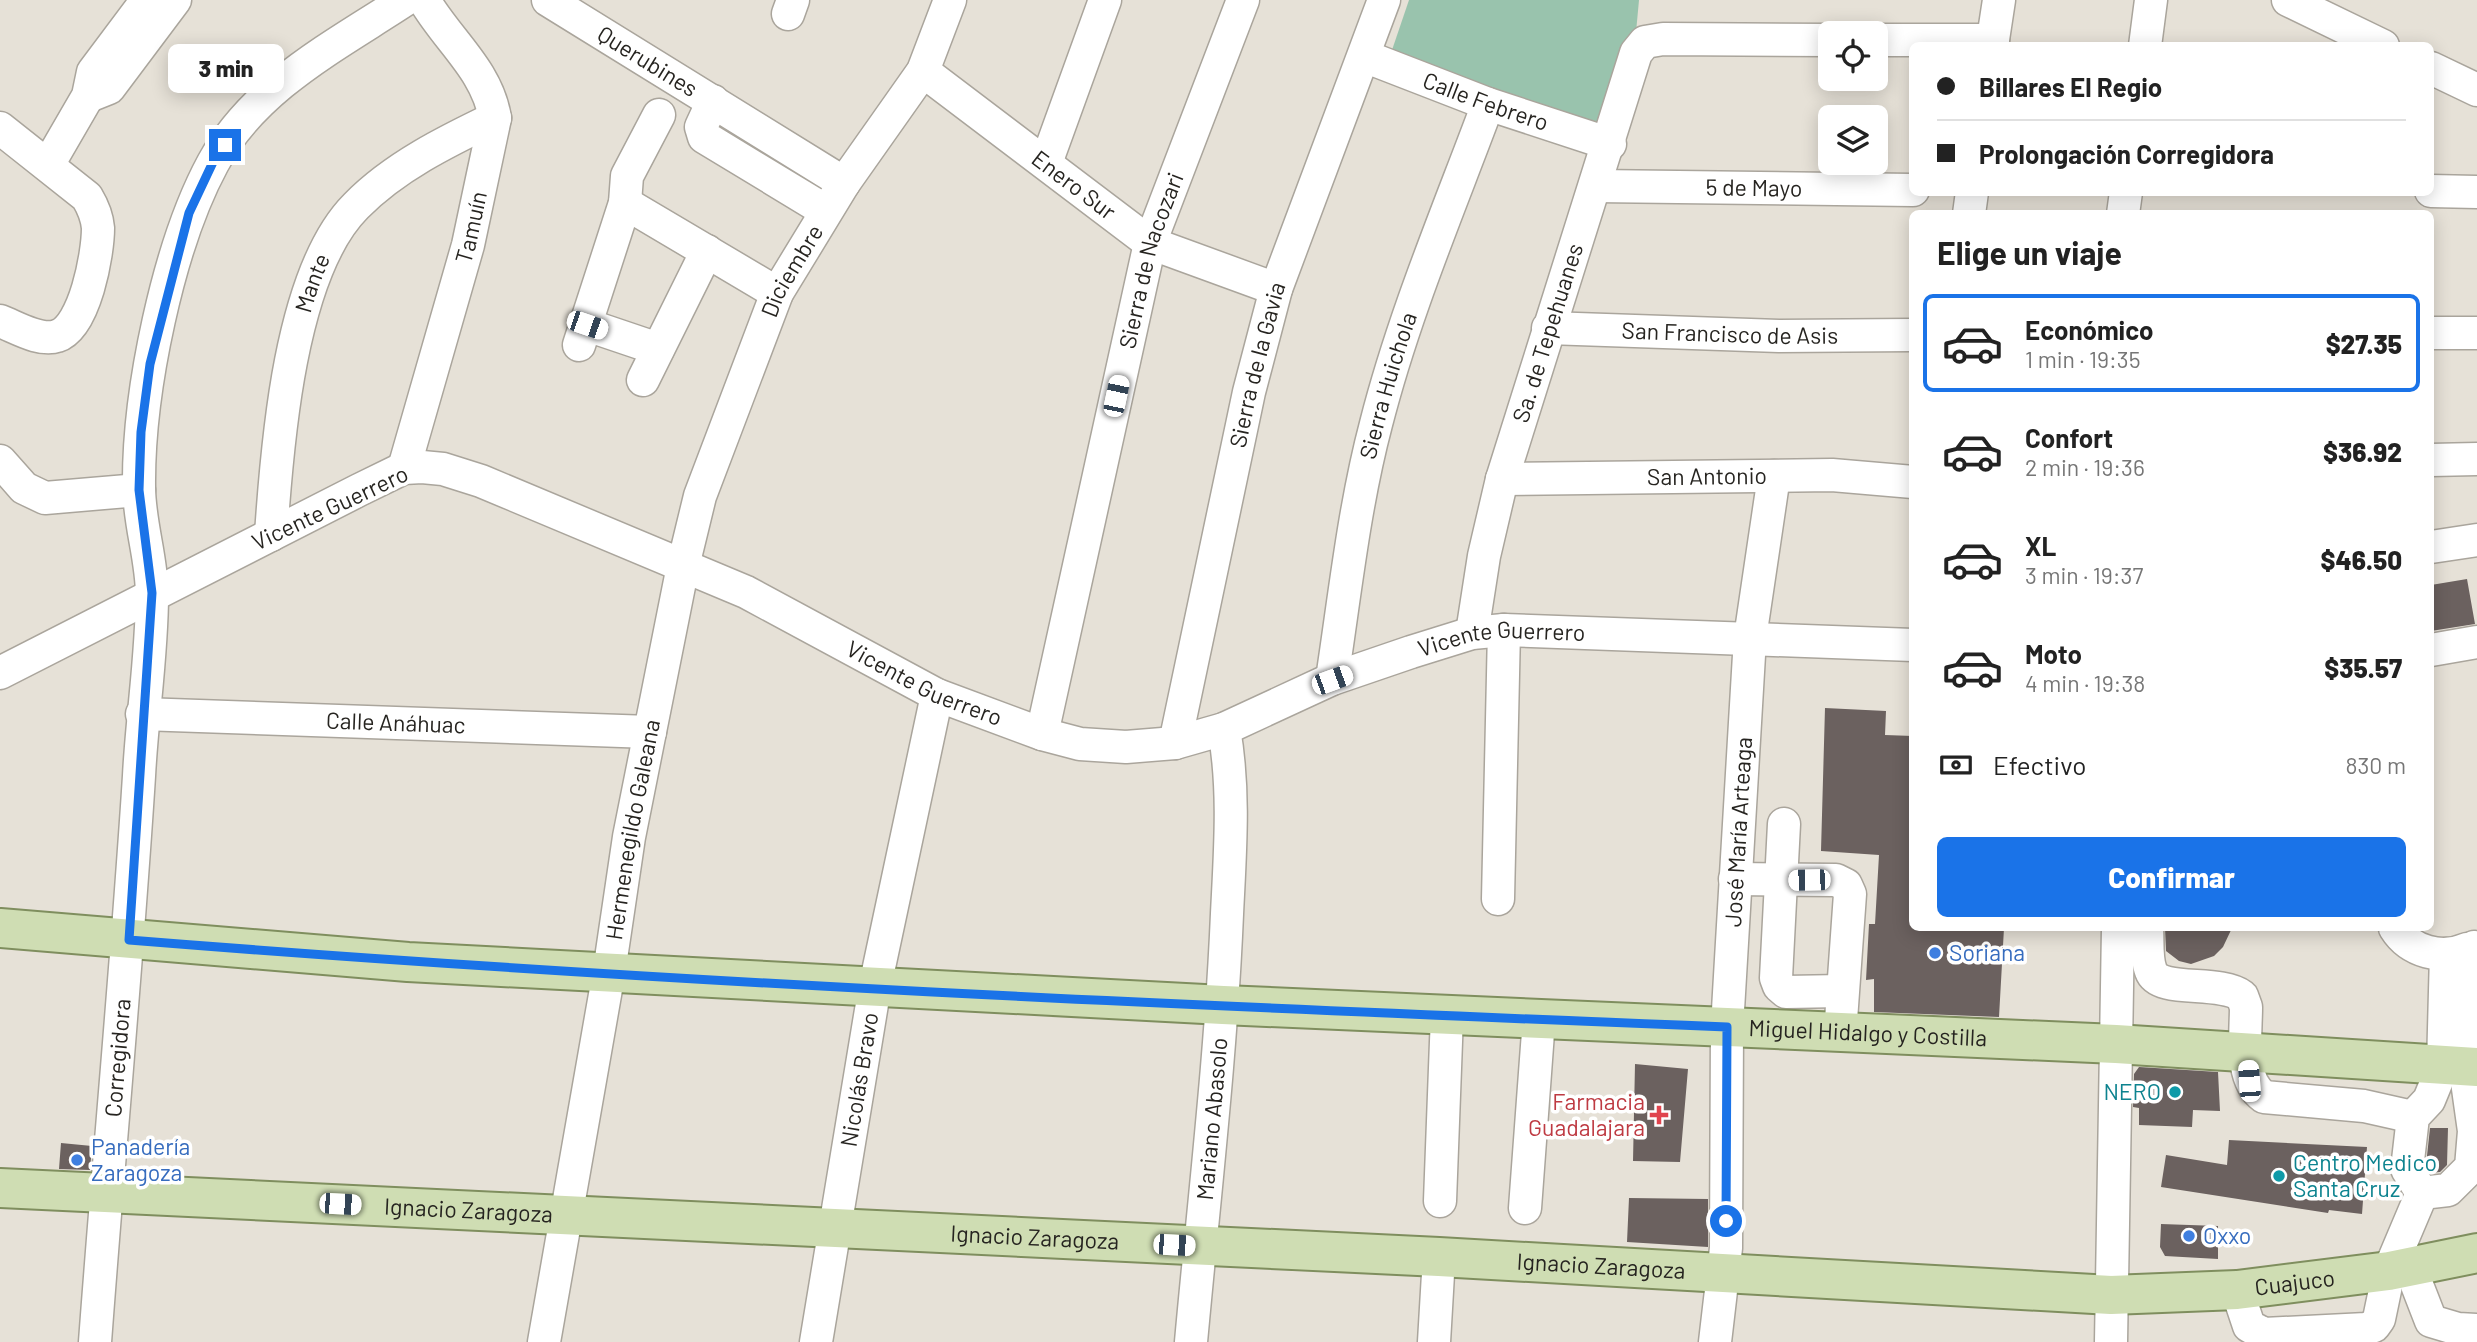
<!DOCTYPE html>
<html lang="es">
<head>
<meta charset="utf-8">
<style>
  :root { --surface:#fff; --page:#f2f2f2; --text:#222; --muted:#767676; --line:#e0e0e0; --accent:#1a73e8 }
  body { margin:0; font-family:Barlow,sans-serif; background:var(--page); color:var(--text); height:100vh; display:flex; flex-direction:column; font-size:26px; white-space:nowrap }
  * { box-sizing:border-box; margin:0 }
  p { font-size:23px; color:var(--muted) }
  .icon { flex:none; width:38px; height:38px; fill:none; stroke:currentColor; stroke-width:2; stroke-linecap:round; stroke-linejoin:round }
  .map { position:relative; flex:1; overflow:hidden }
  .drawer { position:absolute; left:1909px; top:210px; width:525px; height:721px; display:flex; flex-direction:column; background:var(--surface); border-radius:10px; box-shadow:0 4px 18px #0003 }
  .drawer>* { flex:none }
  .hud { position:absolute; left:1909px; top:42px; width:525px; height:154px; border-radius:10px; box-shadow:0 4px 18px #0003; display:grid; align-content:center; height:154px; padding:0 28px; background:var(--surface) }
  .buttons { position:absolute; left:1818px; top:21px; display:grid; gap:14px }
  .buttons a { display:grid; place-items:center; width:70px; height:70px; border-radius:10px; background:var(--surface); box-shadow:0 4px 18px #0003; font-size:35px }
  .end { position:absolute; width:32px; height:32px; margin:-16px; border:9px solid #1a73e8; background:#fff; box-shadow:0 0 0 4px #fff }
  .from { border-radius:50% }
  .bubble { position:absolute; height:49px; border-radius:10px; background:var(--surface); box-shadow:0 4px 18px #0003; font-size:23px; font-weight:800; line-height:49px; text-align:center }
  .car { position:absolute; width:21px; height:42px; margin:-21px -10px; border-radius:9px; box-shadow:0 0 5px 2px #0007; background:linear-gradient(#fff 24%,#345 0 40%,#fff 0 76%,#345 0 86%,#fff 0) }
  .hud b { display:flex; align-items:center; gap:24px; height:66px; font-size:26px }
  .hud b+b { border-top:2px solid var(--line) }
  .hud i { width:18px; height:18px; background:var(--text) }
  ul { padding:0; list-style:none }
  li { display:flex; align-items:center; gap:21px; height:98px; margin:0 14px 10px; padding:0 14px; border:4px solid transparent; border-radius:10px }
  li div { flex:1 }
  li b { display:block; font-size:26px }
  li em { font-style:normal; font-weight:800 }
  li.current { border-color:var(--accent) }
  li>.icon { width:63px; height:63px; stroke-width:1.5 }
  h2 { padding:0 28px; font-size:32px; line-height:84px }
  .pay { display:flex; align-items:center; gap:18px; height:77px; padding:0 28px; font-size:26px }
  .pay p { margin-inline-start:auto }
  .action { display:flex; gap:14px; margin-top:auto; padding:14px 28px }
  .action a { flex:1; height:80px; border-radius:10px; background:var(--accent); color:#fff; font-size:28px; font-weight:800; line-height:80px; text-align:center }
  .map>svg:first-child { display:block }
  .green { fill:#99c3ad }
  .building { fill:#6b615f }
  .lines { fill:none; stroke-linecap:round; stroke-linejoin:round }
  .minor-casing { stroke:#aaa59c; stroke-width:35 }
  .major-casing { stroke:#7f8e5e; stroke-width:42 }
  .minor { stroke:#fff; stroke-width:32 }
  .major { stroke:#cfddb3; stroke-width:38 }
  .route { stroke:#1a73e8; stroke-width:9 }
  .shop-dot { fill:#3f7fe0; stroke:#fff; stroke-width:2.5 }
  .culture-dot { fill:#0f9aa8; stroke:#fff; stroke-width:2.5 }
  .health-dot { fill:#e0444e; stroke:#fff; stroke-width:2.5 }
  .labels { text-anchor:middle; stroke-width:7; stroke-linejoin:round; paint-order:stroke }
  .street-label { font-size:23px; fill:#262420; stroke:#fff }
  .shop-label { font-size:23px; fill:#366cbe; stroke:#fff; text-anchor:start }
  .culture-label { font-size:23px; fill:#0d838f; stroke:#fff; text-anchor:end }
  .health-label { font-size:23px; fill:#be3a42; stroke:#fff; text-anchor:end }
</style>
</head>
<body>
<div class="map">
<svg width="2477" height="1342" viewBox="0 0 2477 1342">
  <rect width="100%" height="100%" fill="#e6e1d7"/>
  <!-- green -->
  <path class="green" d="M1409,0h230l-3,32 -31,99 -214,-78z"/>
  <!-- building -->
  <path class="building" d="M2467,579l8,45 -44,7v-46z
    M1825,708l61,3 -1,24 28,1v192h91l-5,89 -125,-5v-33l-8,1 3,-56h6l4,-69 -58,-4z
    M2165,928h67l-9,19 -9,9 -23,8 -12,-3 -13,-10z
    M1635,1064l53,5 -8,93 -47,-1z
    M2139,1067l79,5 2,39 -27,-1 -1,17 -53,-2v-17l-6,-1 1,-33z
    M2430,1128h18l-1,37 -7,7 -9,1 -5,-8z
    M2229,1140l138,7 -5,67 -33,-4 -1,3 -167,-26 5,-32 61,10z
    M61,1143l31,3 -2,24 -31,-1z
    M1629,1198l79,1v48l-81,-5z
    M2161,1224l57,2v33l-53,-3 -5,-9z"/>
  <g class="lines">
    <!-- minor casing -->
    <g class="minor-casing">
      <g id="minor">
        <path id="s1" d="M548,0l296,183"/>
        <path d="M2288,0l95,46"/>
        <path d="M788,14l5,-14"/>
        <path d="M1876,40h117"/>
        <path d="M1992,46l7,-46"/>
        <path d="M2145,46l6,-46"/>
        <path id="s2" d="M1364,56l124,48 122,40"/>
        <path d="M2431,68l46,22"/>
        <path id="s3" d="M923,71l227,172 126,46"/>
        <path d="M89,96l20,-8 66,-88"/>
        <path d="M713,101l-12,26 3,10 122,74"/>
        <path d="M0,128l87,69c6,10 10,19 11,31 0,26 -13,99 -41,108 -17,6 -41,-9 -57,-15"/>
        <path d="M1046,163l59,-163"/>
        <path d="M48,165l40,-69 5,-24 54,-72"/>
        <path id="s4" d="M1596,186l317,4"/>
        <path d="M2431,191l46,1"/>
        <path d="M625,203l152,90"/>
        <path d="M1969,214l3,-22"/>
        <path d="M2123,214l3,-22"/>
        <path d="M587,325l71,24"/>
        <path id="s5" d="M1548,328l231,8 134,-1"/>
        <path d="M2431,333h46"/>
        <path d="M579,345l46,-142 2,-27 32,-61"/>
        <path d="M643,380l64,-129"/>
        <path d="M2431,460l46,-1"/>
        <path d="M0,461l24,27 21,10 94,-8"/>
        <path id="s6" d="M404,468l64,-223 27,-127c-8,-48 -47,-77 -71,-118"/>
        <path id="s7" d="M1502,479l330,-4 81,7"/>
        <path id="s8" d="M271,535c6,-91 19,-263 85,-329 38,-39 91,-65 139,-88"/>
        <path d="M2431,547l46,-7"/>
        <path id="s9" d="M1472,633l12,-77 18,-77 134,-426 9,-11 18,-3 167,1"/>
        <path d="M2431,650l46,-8"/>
        <path id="s10" d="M0,673l359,-183 45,-22 18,-1 21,2 38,12 265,111 191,103 105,39 38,10 46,3 49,-4 49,-14 108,-50 79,-27 61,-19 32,-3 409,15"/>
        <path id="s11" d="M1332,679c13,-85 22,-172 44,-255 28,-110 73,-215 112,-320"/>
        <path id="s12" d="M142,714l508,18"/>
        <path id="s13" d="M1042,734l108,-491 93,-243"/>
        <path id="s14" d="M1175,743l74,-351 27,-103 108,-289"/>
        <path d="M1784,824l-8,154 3,8 7,6 56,-1"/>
        <path d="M1735,879l101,1 10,5 4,9 -10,140"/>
        <path d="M1498,899l6,-269"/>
        <path d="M2147,928c1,12 -1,31 4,43 8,23 68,8 91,25l4,11c0,28 -7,72 18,90l100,9 49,11"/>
        <path d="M2395,928c15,24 47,32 72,21"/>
        <path d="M2422,1193l-15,-24 6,-52 16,-17 14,-34 3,-112"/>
        <path d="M1440,1201l7,-186"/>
        <path d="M1525,1208l14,-189"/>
        <path d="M2410,1267l21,54 27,8 19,1"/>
        <path d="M2237,1290l12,36 15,8 102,-5 8,-3 5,-7 10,-48 33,-78 26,-3 23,-23 3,-36 -9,-64 9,-120"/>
        <path id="s15" d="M95,1342c14,-189 32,-377 44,-566 3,-60 13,-121 13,-181 0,-36 -13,-72 -13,-108 -1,-95 29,-241 74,-324 41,-76 122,-117 192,-163"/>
        <path id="s16" d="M544,1342l65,-370 20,-135 54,-271 17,-70 77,-203 67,-110 79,-112 27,-71"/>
        <path id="s17" d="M816,1342l59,-356 62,-291"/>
        <path id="s18" d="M1191,1342c13,-143 30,-285 36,-428 3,-62 8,-123 -3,-185"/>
        <path d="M1434,1342l5,-85"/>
        <path id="s19" d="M1715,1342l11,-94 1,-221 23,-389 24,-162"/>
        <path d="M2111,1342l7,-414"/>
      </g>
    </g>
    <!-- major casing -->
    <g class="major-casing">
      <g id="major">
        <path id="s20" d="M0,928l408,34 815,43 893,39 361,23"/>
        <path id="s21" d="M0,1188l1439,69 672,38 126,-5 152,-19 88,-18"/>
      </g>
    </g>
    <!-- minor -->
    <use href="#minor" class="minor"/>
    <!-- major -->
    <use href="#major" class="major"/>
  </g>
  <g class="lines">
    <!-- route -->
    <path class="route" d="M225,145l-11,15 -25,53 -39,151 -9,68 -2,58 13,103 -23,347c532,43 1065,66 1598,87l-1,194"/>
  </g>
  <!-- markers -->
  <g class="shop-dot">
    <circle cx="1935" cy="953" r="7"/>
    <circle cx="77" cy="1160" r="7"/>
    <circle cx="2189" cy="1236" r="7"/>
  </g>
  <g class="culture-dot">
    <circle cx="2175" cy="1092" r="7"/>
    <circle cx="2279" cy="1176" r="7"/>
  </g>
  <path class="health-dot" d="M1655.5 1104.5h7v7h7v7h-7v7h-7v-7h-7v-7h7z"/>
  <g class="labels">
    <!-- street labels -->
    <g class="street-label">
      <text dy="8" stroke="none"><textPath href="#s1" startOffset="117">Querubines</textPath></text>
      <text dy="8" stroke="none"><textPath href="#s2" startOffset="130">Calle Febrero</textPath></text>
      <text dy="8" stroke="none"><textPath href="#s3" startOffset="189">Enero Sur</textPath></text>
      <text dy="8" stroke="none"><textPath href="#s4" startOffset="158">5 de Mayo</textPath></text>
      <text dy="8" stroke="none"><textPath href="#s6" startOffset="250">Tamuín</textPath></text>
      <text dy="8" stroke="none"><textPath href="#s13" startOffset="486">Sierra de Nacozari</textPath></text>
      <text dy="8" stroke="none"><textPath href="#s16" startOffset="1104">Diciembre</textPath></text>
      <text dy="8" stroke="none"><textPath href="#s8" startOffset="256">Mante</textPath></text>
      <text dy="8" stroke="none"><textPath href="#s5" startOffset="182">San Francisco de Asis</textPath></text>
      <text dy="8" stroke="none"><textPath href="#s9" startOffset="310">Sa. de Tepehuanes</textPath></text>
      <text dy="8" stroke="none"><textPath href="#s14" startOffset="387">Sierra de la Gavia</textPath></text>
      <text dy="8" stroke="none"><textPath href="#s11" startOffset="299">Sierra Huichola</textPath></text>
      <text dy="8" stroke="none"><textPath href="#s7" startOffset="205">San Antonio</textPath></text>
      <text transform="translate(330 508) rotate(-25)" y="8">Vicente Guerrero</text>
      <text dy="8" stroke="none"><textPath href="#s10" startOffset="1629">Vicente Guerrero</textPath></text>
      <text dy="8" stroke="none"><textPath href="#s10" startOffset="1020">Vicente Guerrero</textPath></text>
      <text dy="8" stroke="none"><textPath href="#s12" startOffset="254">Calle Anáhuac</textPath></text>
      <text dy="8" stroke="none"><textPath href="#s16" startOffset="520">Hermenegildo Galeana</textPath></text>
      <text dy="8" stroke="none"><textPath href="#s19" startOffset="511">José María Arteaga</textPath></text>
      <text dy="8" stroke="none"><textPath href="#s20" startOffset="1871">Miguel Hidalgo y Costilla</textPath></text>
      <text dy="8" stroke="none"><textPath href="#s15" startOffset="285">Corregidora</textPath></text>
      <text dy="8" stroke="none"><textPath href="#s17" startOffset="266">Nicolás Bravo</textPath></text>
      <text dy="8" stroke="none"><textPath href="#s18" startOffset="224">Mariano Abasolo</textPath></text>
      <text dy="8" stroke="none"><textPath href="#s21" startOffset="469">Ignacio Zaragoza</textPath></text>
      <text dy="8" stroke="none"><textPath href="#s21" startOffset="1036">Ignacio Zaragoza</textPath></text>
      <text dy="8" stroke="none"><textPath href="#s21" startOffset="1603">Ignacio Zaragoza</textPath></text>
      <text dy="8" stroke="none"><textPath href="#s21" startOffset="2298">Cuajuco</textPath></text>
    </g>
    <!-- shop labels -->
    <g class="shop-label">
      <text x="1949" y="961">Soriana</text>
      <text x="91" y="1155">Panadería<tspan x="91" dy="26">Zaragoza</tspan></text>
      <text x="2203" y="1244">Oxxo</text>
    </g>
    <!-- culture labels -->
    <g class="culture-label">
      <text x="2161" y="1100">NERO</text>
      <text x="2293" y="1171" text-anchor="start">Centro Medico<tspan x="2293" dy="26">Santa Cruz</tspan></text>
    </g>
    <!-- health labels -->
    <g class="health-label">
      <text x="1645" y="1110">Farmacia<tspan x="1645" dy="26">Guadalajara</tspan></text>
    </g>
  </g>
</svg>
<div class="buttons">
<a><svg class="icon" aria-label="locate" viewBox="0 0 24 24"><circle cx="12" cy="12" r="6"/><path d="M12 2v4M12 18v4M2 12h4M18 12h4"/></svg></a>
<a><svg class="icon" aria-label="layers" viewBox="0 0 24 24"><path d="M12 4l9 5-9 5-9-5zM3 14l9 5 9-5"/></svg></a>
</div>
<i class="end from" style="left:1726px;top:1221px"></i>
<i class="end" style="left:225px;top:145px"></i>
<div class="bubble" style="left:168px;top:44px;width:116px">3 min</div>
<i class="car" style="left:587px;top:325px;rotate:109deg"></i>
<i class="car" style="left:1116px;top:396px;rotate:12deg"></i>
<i class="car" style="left:1332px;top:680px;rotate:70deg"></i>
<i class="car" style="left:1809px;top:880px;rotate:269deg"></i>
<i class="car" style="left:2249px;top:1081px;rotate:356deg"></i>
<i class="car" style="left:340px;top:1204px;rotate:93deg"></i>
<i class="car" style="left:1174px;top:1245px;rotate:93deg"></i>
<div class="hud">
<b><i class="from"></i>Billares El Regio</b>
<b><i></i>Prolongación Corregidora</b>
</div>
<section class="drawer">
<h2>Elige un viaje</h2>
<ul>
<li class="current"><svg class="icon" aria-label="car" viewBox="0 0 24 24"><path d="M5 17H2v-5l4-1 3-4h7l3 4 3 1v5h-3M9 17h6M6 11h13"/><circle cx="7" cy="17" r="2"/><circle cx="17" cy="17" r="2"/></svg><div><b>Económico</b><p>1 min · 19:35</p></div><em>$27.35</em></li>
<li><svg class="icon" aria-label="car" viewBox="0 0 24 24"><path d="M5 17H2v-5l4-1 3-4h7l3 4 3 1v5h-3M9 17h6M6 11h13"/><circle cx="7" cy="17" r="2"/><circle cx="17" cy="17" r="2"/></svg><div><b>Confort</b><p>2 min · 19:36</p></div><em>$36.92</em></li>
<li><svg class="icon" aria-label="car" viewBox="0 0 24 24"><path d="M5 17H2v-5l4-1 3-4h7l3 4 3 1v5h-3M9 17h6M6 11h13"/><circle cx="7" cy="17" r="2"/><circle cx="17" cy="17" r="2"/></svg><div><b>XL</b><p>3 min · 19:37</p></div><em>$46.50</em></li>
<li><svg class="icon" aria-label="car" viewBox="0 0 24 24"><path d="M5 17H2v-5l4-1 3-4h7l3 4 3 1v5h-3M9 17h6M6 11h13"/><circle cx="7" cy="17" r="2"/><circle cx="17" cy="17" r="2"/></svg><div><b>Moto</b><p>4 min · 19:38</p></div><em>$35.57</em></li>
</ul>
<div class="pay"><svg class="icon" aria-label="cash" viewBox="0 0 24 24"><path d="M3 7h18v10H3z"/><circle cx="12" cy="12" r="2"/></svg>Efectivo<p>830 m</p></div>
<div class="action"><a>Confirmar</a></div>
</section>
</div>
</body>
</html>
